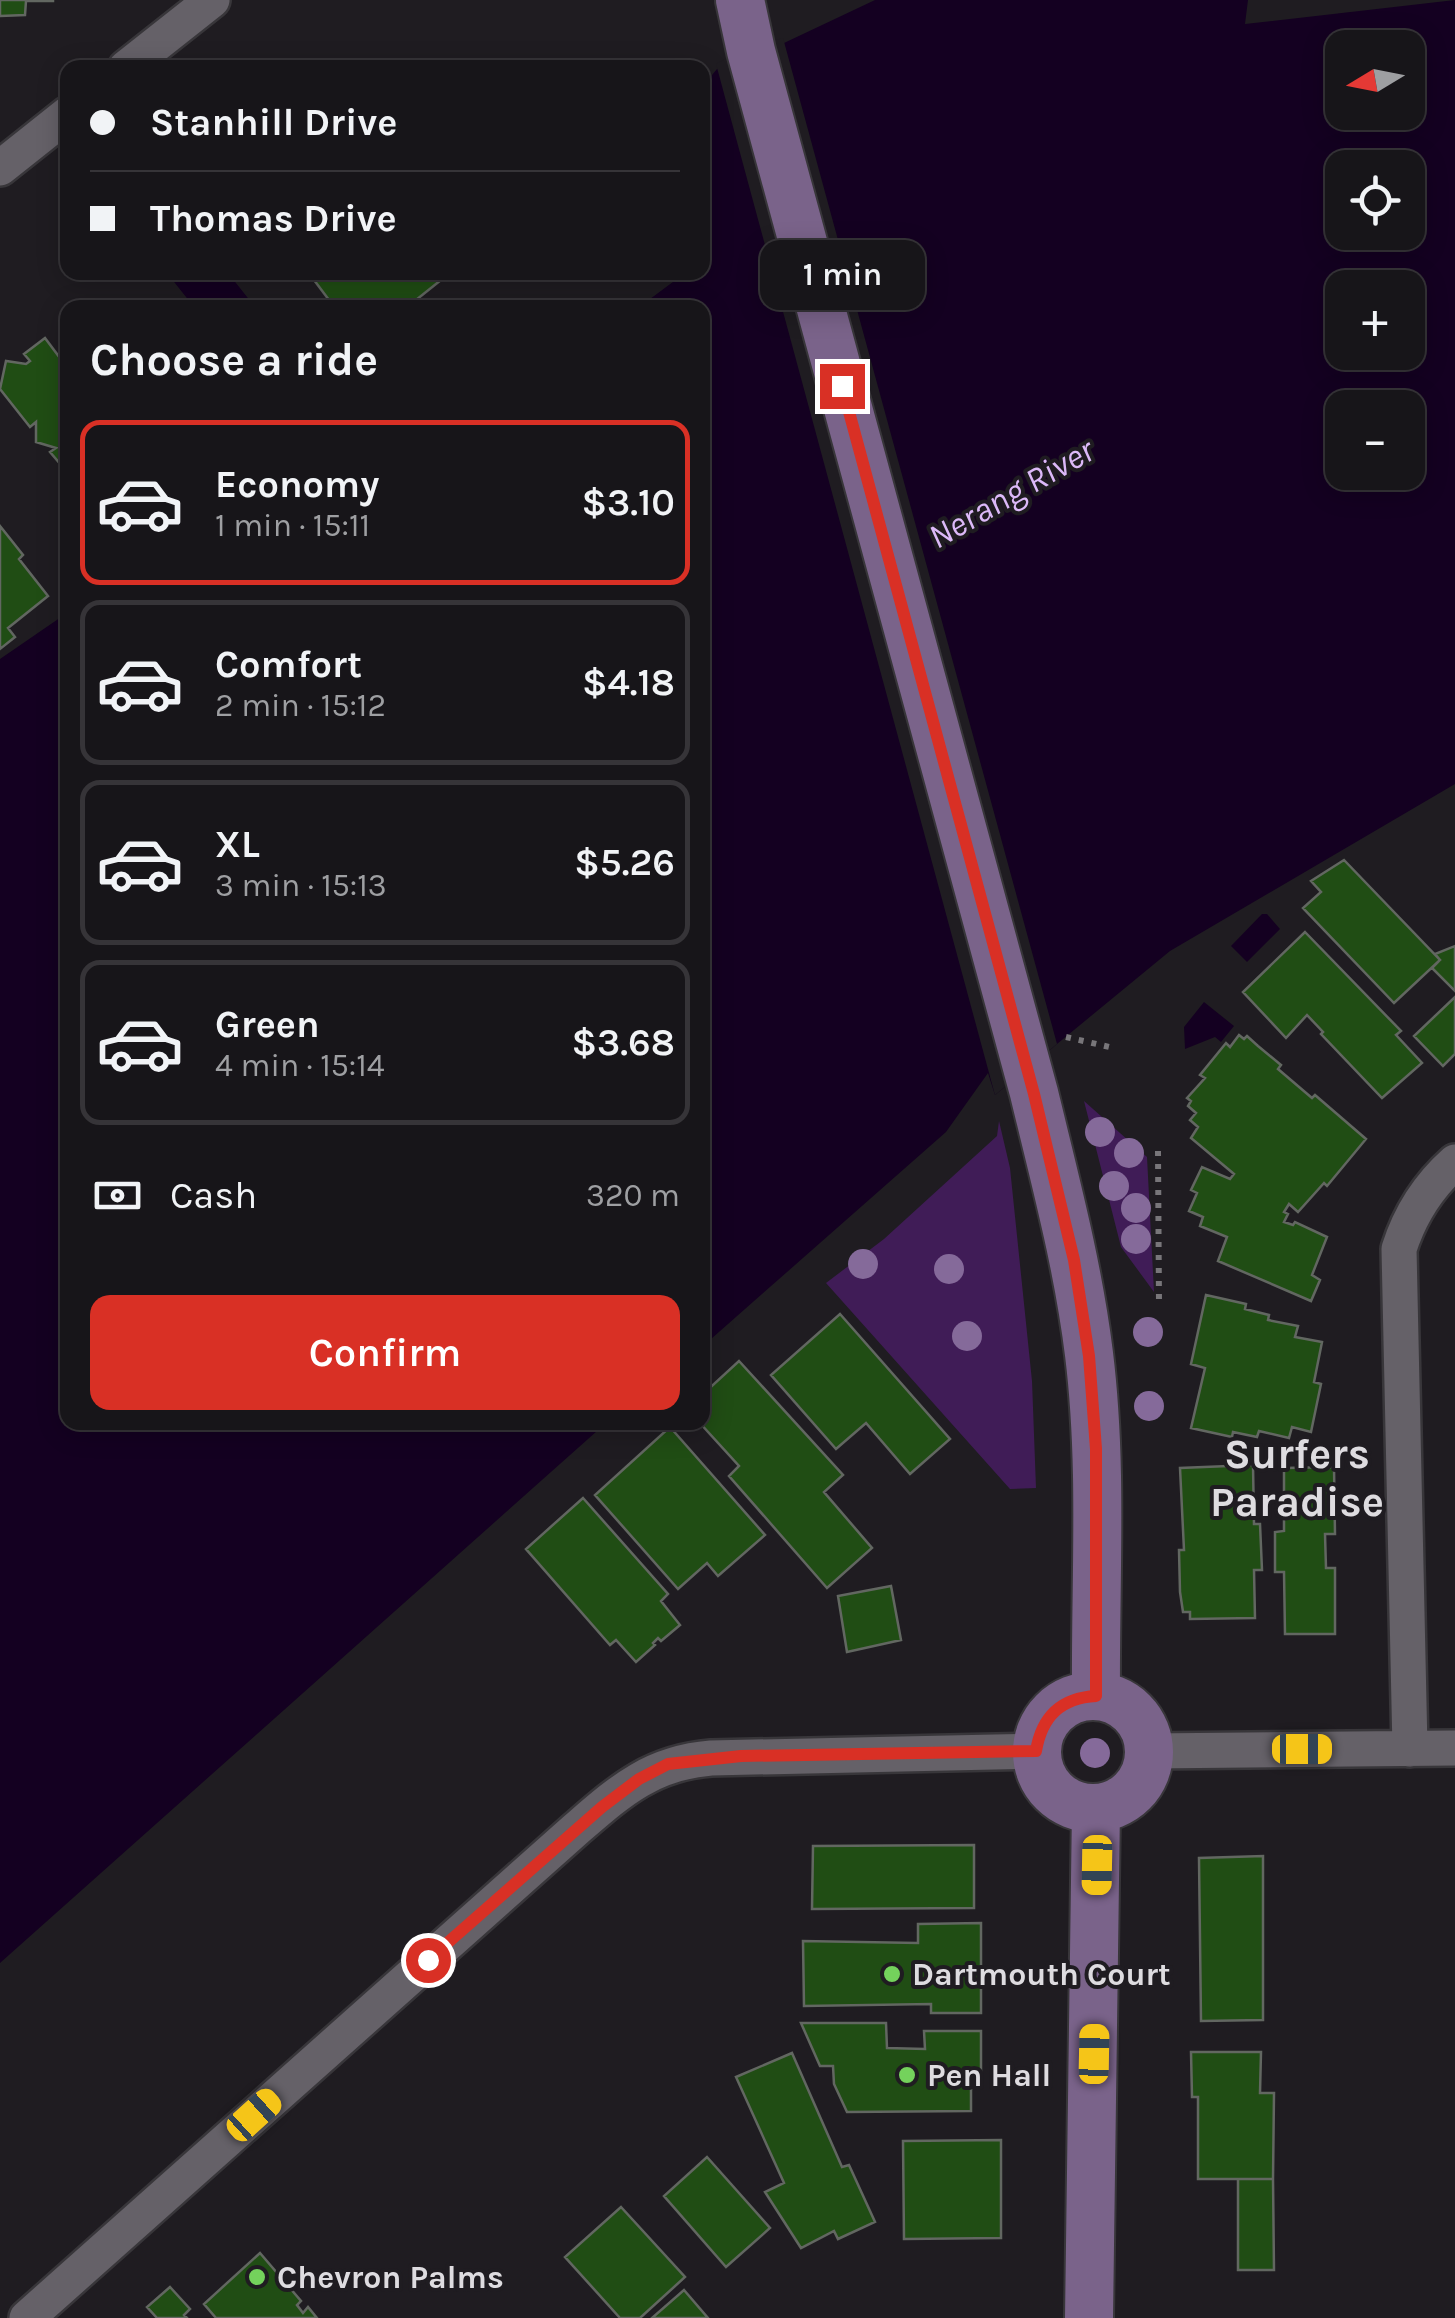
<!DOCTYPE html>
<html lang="en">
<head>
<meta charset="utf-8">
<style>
  :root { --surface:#171519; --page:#201e22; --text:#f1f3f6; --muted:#9e9fa2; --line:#363438; --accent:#d93025 }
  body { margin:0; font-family:Karla,sans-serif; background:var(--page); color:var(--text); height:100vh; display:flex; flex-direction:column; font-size:38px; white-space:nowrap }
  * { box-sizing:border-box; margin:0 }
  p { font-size:32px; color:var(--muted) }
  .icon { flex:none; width:55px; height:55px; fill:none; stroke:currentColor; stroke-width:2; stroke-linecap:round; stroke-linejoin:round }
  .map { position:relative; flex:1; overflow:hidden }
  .side { position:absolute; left:60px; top:300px; width:650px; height:1130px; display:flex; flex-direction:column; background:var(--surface); border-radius:20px; box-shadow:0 5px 25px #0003,0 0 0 2px var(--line) }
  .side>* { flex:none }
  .guide { position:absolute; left:60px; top:60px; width:650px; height:220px; border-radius:20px; box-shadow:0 5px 25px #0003,0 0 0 2px var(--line); display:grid; align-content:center; height:220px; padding:0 30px; background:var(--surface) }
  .needle { width:65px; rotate:260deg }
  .controls { position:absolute; left:1325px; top:30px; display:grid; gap:20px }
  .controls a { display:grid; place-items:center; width:100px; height:100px; border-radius:20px; background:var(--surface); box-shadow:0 5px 25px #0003,0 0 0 2px var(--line); font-size:50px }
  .end { position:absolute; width:45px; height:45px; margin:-22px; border:12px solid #d93025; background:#fff; box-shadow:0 0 0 5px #fff }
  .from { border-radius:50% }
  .bubble { position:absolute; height:70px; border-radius:20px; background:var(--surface); box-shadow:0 5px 25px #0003,0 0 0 2px var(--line); font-size:32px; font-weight:600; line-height:70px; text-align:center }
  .car { position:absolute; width:30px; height:60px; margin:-30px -15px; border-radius:12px; box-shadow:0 0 8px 2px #0007; background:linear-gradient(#f5c518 24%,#345 0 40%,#f5c518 0 76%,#345 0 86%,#f5c518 0) }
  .guide b { display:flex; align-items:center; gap:35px; height:95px; font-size:38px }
  .guide b+b { border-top:2px solid var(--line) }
  .guide i { width:25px; height:25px; background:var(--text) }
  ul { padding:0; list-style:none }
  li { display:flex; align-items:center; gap:30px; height:165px; margin:0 20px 15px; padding:0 10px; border:5px solid var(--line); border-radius:20px }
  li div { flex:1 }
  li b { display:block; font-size:38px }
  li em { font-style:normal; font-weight:600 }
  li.on { border-color:var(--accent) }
  li>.icon { width:90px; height:90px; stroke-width:1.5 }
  h2 { padding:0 30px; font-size:45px; line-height:120px }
  .pay { display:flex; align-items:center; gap:25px; height:110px; padding:0 30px; font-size:38px }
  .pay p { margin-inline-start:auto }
  .button { display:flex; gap:20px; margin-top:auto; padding:20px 30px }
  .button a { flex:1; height:115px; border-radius:20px; background:var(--accent); color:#fff; font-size:40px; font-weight:600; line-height:115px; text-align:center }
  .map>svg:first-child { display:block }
  .green { fill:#401c57 }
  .water { fill:#140021; fill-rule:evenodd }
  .pier { fill:#1f1c21 }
  .building { fill:#204d14; stroke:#626761; stroke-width:2.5 }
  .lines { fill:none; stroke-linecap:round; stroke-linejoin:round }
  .street-casing { stroke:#38363a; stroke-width:40 }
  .secondary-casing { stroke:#38363a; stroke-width:52 }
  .path { stroke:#78767a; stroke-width:6; stroke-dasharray:5 8; stroke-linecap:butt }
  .street { stroke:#656168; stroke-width:35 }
  .secondary { stroke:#7a638a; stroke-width:48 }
  .tree { fill:#856a9a }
  .route { stroke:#d93025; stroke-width:12 }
  .poi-dot { fill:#74d25c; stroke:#1f1c21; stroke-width:4 }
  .labels { text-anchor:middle; stroke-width:8; stroke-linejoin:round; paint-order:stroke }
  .poi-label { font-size:32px; font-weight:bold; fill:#dedce0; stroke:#1f1c21; text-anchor:start }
  .water-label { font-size:35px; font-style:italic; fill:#dcb9f8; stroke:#1f1c21 }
  .district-label { font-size:42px; font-weight:bold; fill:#dedce0; stroke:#1f1c21 }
</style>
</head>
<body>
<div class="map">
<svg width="1455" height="2318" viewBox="0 0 1455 2318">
  <rect width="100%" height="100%" fill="#1f1c21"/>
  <!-- green -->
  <path class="green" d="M1084,1101l63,56 7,135 -33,-45z
    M999,1121l11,47 22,213 4,107 -26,1 -184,-206 58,-44 113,-103z"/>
  <!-- water -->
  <path class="water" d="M875,0h373l-3,24 210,-24v784l-285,167 -175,144 -7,-22 -42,59 -235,207 -4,-5 -5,3v-1029h-64l47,-35 17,-1 1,-186 14,-17 67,-26zM1342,48h66v64h-66zM1342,168h66v64h-66zM1342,288h66v64h-66zM1342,408h66v64h-66z
    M167,273h61l27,34h-61z
    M67,613l1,809 538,1 -606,540v-1304z
    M1262,914h5l13,15 -33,33 -16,-16z
    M1204,1002l30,24 -13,16 -6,-5 -30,12 -1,-22z"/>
  <!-- pier -->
  <path class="pier" d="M783,38l274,1006 -62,51 -279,-1031 32,-17z"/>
  <!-- building -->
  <path class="building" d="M0,0h53v1h-27l-1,14 -25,1z
    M308,272h143l-45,36h-71z
    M45,338l15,20 8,-5v120l-18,-21 6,-4 -20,-6v-20l-6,5 -30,-38 6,-28 20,3 4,-3 -6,-7z
    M0,526l23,29 -4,4 29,37 -40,32 7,9 -15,12z
    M1344,860l96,100 -46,43 -91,-95 18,-16 -10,-11z
    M1305,932l96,99 -5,4 26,28 -40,35 -61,-64 2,-2 -16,-17 -21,23 -43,-46z
    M1455,946v45l-23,-23 8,-8 -5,-6z
    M1455,997v57l-12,12 -29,-30z
    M1239,1035l5,4 3,-3 11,10 23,19 -3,4 34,29 3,-3 51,44 -39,47 -3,-3 -26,29 -9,-8 -5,8 4,2 -4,8 9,3 2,-3 32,15 -15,38 8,5 -9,21 -93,-40 9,-24 -27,-11 3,-9 -14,-6 8,-18 -6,-3 11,-23 28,12 4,-5 -43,-36 7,-11 -8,-7 6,-7 -8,-7 3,-5 -4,-3 18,-20 -5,-3 26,-32 4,4z
    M1206,1295l40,9 -1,5 24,6 -1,5 30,6 -3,11 27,5 -8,40 7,2 -10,48 -19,-5 -3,11 -30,-7 -2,6 -24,-5 -1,5 -41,-9 14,-60 -14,-4z
    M840,1314l110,125 -40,35 -44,-51 -30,26 -65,-74z
    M739,1361l104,114 -19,17 48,56 -45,40 -98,-112 10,-10 -40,-44h3v-27z
    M670,1427l95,108 -47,41 -11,-13 -29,26 -83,-94z
    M1253,1465l1,59h6l2,46h-8l1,48 -65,1v-7h-7l-3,-20 -1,-42h5l-4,-82z
    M1334,1467l1,67h-10l1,34h9v66h-50l-1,-62h-9v-40l9,-1v-63z
    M583,1498l85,96 -7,7 19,24 -19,16 -3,-3 -5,5 2,2 -19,17 -20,-22 -6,5 -84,-96z
    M891,1586l10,54 -54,12 -9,-56z
    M974,1845v63l-162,1 1,-63z
    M1263,1856v164l-62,1 -2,-163z
    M981,1923v90h-50v-9l-127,2 -1,-65 115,2v-19z
    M801,2023h85l1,25 38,1 -1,-18h57v56l-10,1v23l-124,1 -13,-28 -1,-18h-13z
    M1191,2052h70l-1,41h14l-1,86h-75v-82h-6z
    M792,2053l50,114 7,-2 26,57 -37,17 -4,-8 -33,17 -36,-56 19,-9 -48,-106z
    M1001,2140v98l-97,1 -1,-98z
    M707,2157l63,71 -44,39 -62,-71z
    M1238,2179h35l1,91h-36z
    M621,2207l64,70 -45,41h-20l-55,-61z
    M260,2253l41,48 -4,4 6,8 5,-6 9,11h-101l-12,-14z
    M170,2287l20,22 -6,6 3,3h-30l-10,-11z
    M684,2290l24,28h-56z"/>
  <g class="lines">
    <!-- street casing -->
    <g class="street-casing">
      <path id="street" d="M126,68l86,-68
        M0,168l68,-54
        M1410,1749l-11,-500c11,-35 29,-63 56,-87
        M1150,1751l305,-3
        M27,2318l548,-488c44,-38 75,-67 136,-72l326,-7"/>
    </g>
    <!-- secondary casing -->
    <g class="secondary-casing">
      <path id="secondary" d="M740,0l11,51 283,1042c21,87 44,172 55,261 14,113 6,228 7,341
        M1037 1752a56 56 0 1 1 112 0a56 56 0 1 1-112 0Z
        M1089,2318l7,-510"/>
    </g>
    <!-- path -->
    <path class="path" d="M1066,1037l48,11
      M1158,1151l1,153"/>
    <!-- street -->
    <use href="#street" class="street"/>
    <!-- secondary -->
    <use href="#secondary" class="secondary"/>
  </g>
  <!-- trees -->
  <g class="tree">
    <circle cx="1100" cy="1132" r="15"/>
    <circle cx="1129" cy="1153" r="15"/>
    <circle cx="1114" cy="1186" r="15"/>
    <circle cx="1136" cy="1208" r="15"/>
    <circle cx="1136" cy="1239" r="15"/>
    <circle cx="863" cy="1264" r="15"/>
    <circle cx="949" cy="1269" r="15"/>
    <circle cx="1148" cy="1332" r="15"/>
    <circle cx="967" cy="1336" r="15"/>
    <circle cx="1149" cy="1406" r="15"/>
    <circle cx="1095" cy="1753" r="15"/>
  </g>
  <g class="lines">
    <!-- route -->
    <path class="route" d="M428,1960l174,-153 37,-28 29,-15 73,-8 295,-5c6,-35 25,-53 60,-55v-247l-7,-93 -15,-96 -40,-166 -192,-708"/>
  </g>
  <!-- markers -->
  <g class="poi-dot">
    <circle cx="892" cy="1974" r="10"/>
    <circle cx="907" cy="2075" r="10"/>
    <circle cx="257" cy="2277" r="10"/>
  </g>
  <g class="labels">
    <!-- poi labels -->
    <g class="poi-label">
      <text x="912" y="1985">Dartmouth Court</text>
      <text x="927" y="2086">Pen Hall</text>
      <text x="277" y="2288">Chevron Palms</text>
    </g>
    <!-- water labels -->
    <g class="water-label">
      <text transform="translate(1011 493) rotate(-30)" y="12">Nerang River</text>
    </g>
    <!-- district labels -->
    <g class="district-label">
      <text x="1297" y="1468">Surfers<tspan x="1297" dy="48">Paradise</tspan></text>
    </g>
  </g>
</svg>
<div class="controls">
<a><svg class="needle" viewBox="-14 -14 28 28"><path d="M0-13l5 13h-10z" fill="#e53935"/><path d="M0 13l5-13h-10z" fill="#9e9fa2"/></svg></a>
<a><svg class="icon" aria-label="locate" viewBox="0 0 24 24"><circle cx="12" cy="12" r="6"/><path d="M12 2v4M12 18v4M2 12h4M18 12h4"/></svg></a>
<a>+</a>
<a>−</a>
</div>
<i class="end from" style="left:428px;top:1960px"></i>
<i class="end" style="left:842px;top:386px"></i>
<div class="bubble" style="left:760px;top:240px;width:165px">1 min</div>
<i class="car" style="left:1302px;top:1749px;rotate:90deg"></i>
<i class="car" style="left:1097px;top:1865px;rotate:181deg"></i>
<i class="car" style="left:1094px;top:2054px;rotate:1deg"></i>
<i class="car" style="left:254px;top:2115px;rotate:48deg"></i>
<div class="guide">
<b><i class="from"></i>Stanhill Drive</b>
<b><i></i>Thomas Drive</b>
</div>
<section class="side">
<h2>Choose a ride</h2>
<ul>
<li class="on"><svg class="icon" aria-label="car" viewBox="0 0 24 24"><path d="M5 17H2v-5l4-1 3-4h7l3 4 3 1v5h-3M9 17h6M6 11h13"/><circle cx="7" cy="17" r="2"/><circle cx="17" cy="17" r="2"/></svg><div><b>Economy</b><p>1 min · 15:11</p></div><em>$3.10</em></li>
<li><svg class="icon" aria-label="car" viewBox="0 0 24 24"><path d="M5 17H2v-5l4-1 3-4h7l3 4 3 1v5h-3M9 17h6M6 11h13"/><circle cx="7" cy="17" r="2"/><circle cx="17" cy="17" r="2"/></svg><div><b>Comfort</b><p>2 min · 15:12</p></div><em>$4.18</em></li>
<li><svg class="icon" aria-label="car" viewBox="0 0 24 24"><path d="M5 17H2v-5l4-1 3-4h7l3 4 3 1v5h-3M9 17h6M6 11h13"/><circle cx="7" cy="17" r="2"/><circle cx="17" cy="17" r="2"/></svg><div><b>XL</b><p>3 min · 15:13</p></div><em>$5.26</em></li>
<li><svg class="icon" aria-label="car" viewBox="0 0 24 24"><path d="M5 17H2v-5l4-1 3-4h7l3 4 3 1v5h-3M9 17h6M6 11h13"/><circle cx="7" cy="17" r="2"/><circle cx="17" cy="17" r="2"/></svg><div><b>Green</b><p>4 min · 15:14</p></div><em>$3.68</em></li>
</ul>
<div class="pay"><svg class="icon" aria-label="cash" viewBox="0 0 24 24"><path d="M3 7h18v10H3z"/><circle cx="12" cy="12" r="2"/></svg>Cash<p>320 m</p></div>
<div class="button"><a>Confirm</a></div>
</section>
</div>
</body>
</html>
